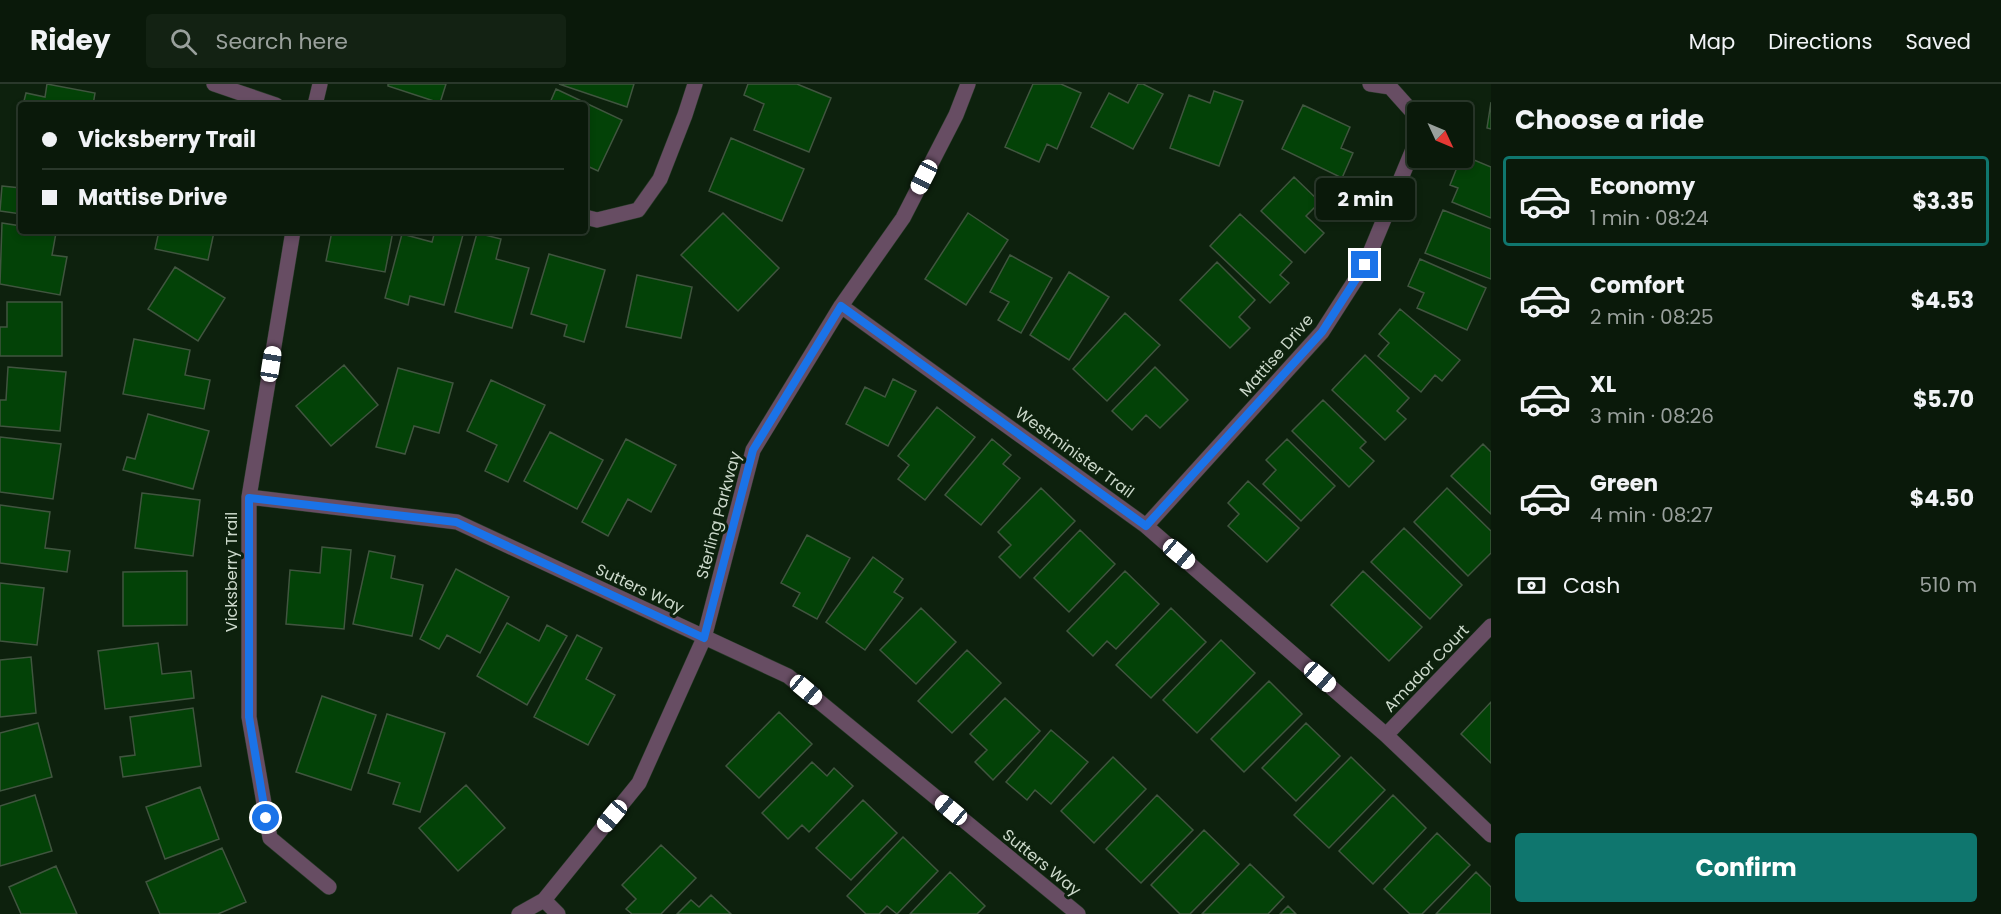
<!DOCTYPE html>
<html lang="en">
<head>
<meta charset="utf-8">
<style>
  :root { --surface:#0a190a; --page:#132213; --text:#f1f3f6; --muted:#99a09c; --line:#2a382b; --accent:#0f766e }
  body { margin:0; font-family:Poppins,sans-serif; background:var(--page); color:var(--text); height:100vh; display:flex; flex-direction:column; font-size:22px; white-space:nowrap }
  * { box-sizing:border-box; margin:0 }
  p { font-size:20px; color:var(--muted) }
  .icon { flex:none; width:33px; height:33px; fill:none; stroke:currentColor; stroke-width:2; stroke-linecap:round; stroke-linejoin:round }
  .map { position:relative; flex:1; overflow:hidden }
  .panel { display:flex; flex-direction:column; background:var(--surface); width:510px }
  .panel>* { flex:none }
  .top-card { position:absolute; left:18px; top:18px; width:570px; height:132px; border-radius:6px; box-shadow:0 3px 9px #0003,0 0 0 2px var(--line); display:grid; align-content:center; height:132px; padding:0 24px; background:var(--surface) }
  .needle { width:39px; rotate:134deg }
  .fabs { position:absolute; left:1407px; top:18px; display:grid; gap:12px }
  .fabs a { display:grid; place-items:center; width:66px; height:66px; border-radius:6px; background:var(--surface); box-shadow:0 3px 9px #0003,0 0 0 2px var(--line); font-size:30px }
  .end { position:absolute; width:27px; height:27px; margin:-14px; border:8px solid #1a73e8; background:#fff; box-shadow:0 0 0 3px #fff }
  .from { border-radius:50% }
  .bubble { position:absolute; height:42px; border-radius:6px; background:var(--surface); box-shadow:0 3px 9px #0003,0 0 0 2px var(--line); font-size:20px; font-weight:700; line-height:42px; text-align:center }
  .car { position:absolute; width:18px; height:36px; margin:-18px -9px; border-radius:8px; box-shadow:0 0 4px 2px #0007; background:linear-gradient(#fff 24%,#345 0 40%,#fff 0 76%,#345 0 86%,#fff 0) }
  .top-card b { display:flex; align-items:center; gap:21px; height:57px; font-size:22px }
  .top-card b+b { border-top:2px solid var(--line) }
  .top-card i { width:15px; height:15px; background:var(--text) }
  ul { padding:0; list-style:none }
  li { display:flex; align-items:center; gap:18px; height:90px; margin:0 12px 9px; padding:0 12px; border:3px solid transparent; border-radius:6px }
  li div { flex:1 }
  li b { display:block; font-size:22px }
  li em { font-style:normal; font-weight:700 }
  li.active { border-color:var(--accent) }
  li>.icon { width:54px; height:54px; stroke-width:1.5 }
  h2 { padding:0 24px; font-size:27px; line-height:72px }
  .pay { display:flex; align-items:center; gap:15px; height:66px; padding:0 24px; font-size:22px }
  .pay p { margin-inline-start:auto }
  .primary-button { display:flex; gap:12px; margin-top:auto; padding:12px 24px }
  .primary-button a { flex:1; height:69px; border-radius:6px; background:var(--accent); color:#fff; font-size:24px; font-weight:700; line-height:69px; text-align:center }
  header { display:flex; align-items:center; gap:36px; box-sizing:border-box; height:84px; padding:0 30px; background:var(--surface); border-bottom:2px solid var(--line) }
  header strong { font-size:28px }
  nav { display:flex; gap:33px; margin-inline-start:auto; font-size:21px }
  .search { width:420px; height:54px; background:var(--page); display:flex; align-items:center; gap:15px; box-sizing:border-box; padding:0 21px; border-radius:6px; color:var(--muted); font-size:22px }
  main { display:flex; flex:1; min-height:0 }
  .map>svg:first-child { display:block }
  .building { fill:#034207; stroke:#40553f; stroke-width:1.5 }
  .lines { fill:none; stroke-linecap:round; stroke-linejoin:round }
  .minor-casing { stroke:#283b28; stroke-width:16 }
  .minor { stroke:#674d63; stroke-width:15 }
  .route { stroke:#1a73e8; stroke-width:8 }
  .labels { text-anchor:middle; stroke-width:6; stroke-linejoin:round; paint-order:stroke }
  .street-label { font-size:16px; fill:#ccd9cb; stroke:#0d210d }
</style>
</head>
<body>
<header>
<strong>Ridey</strong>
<div class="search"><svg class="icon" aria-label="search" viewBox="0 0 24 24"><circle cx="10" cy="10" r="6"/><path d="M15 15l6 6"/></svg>Search here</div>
<nav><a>Map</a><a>Directions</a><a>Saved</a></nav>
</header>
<main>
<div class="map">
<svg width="1491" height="830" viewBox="0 0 1491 830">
  <rect width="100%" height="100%" fill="#0d210d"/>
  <!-- building -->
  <path class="building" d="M47,0l48,9 -2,12h-70l3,-12 19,4z
    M388,0h58l-6,19 -52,-17z
    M559,0h75l-7,23z
    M748,0h49l34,14 -22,54 -55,-22 10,-26 -20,-9z
    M1033,0h28l20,9 -24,56 -10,-5 -8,18 -34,-15z
    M1138,0h5l20,10 -30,55 -42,-22 18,-34 19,10z
    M556,5l66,31 -24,51 -13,-6v-60h-36z
    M1214,7l29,10 -24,65 -49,-18 19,-53 21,8z
    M1491,18v27l-4,-1z
    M1303,21l47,22 -9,21 12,5 -11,25 -60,-29z
    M731,54l73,31 -22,52 -73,-30z
    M1462,71l29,12v51l-39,-16 6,-14 -8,-3z
    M1294,93l26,25 -14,14 18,17 -19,20 -44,-42z
    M2,102l19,2v26l-21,-3z
    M1443,126l48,19v50l-66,-26z
    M723,129l56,55 -41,43 -57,-56z
    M968,129l40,27 -42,65 -41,-26z
    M1240,130l52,48 -12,13 9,8 -19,20 -60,-57z
    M2,139l19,3v5l35,2 -4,22 15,2 -7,38 -60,-11z
    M159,147h70l-1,4 -14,-3 -6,28 -53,-11z
    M332,147h61l-8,41 -59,-11z
    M435,147h29l-20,74 -34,-9 -2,9 -23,-7 17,-64 30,8z
    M477,149l24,6 -5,20 33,9 -17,60 -57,-16z
    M549,170l56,16 -21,72 -20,-6 3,-11 -36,-11z
    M1010,171l42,23 -31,55 -23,-13 11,-18 -19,-10z
    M1420,175l66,29 -19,42 -50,-22 7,-15 -16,-7z
    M1217,178l38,38 -16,17 11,11 -20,20 -50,-48z
    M175,183l50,31 -27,43 -50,-32z
    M1069,188l40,25 -40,63 -39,-25z
    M637,191l55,12 -11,51 -55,-11z
    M7,218h55v54h-62v-29h7z
    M1400,225l60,51 -18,21 -7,-6 -14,17 -43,-36 11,-13 -10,-9z
    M1125,229l35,32 -53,56 -34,-32z
    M134,255l56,11 -5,25 25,5 -6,29 -81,-15z
    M1365,271l44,43 -12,13 9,8 -21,21 -53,-50z
    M344,281l34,40 -47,41 -35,-40z
    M8,283l58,5 -6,59 -60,-5v-26h6z
    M1155,283l33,33 -28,28 -14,-13 -14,15 -20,-19z
    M398,284l55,15 -14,50 -25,-7 -9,28 -29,-7z
    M893,295l23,12 -28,55 -42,-22 19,-37 20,10z
    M491,296l54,25 -37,77 -23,-11 12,-26 -30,-14z
    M1323,316l43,42 -6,6 14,13 -25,26 -57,-56z
    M937,323l38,30 -50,63 -27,-21 11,-14 -11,-9z
    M148,330l61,17 -16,58 -70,-19 4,-13 8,2z
    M550,348l53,28 -26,49 -53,-28z
    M0,353l61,7 -8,55 -53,-7z
    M626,355l50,26 -25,47 -23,-13 -20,37 -26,-14z
    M992,355l19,16 -8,9 17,14 -39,47 -36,-30z
    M1287,355l48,47 -34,35 -38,-37 13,-14 -10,-10z
    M1483,360l8,8v62l-40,-38z
    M1248,397l51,47 -32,34 -39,-36 11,-12 -11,-11z
    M1041,404l34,33 -55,57 -21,-21 12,-12 -13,-13z
    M1447,404l44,43v22l-23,23 -54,-54z
    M142,409l58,7 -7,56 -58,-8z
    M0,421l50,7 -5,36 25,3 -3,21 -67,-9z
    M1404,444l58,57 -32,34 -59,-57z
    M1080,446l35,34 -46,48 -35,-34z
    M807,451l43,23 -33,61 -24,-13 7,-13 -19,-10z
    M322,463l29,3 -7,79 -58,-5 4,-54 30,3z
    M369,467l26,5 -4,22 32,7 -11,51 -59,-12z
    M873,473l30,22 -9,13 9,6 -38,52 -39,-28z
    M456,485l53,28 -29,56 -33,-18 -8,14 -19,-10z
    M187,487v54l-64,1v-54z
    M1125,487l34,33 -43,45 -9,-8 -14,15 -26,-25z
    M1363,487l59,56 -33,34 -58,-56z
    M0,499l44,5 -7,57 -37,-4z
    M921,524l35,34 -40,42 -36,-34z
    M1171,524l35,34 -55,56 -35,-33z
    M507,539l32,18 8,-16 20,11 -40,69 -50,-29z
    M577,551l25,13 -16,31 29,16 -27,50 -54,-28z
    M1221,556l34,33 -58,60 -34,-33z
    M158,559l4,31 29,-3 3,27 -89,11 -7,-58z
    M967,566l34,33 -49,50 -34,-32z
    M31,573l5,56 -36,4v-57z
    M1269,597l33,33 -58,58 -33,-33z
    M322,612l54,19 -25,75 -55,-18z
    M1005,614l35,33 -47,49 -18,-18 12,-12 -17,-16z
    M1491,618v61l-30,-29z
    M193,624l8,58 -78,11 -3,-20 15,-2 -5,-38z
    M779,628l33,32 -53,54 -33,-32z
    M387,630l58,19 -25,79 -27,-8 7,-21 -32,-10z
    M38,639l14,54 -52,14v-58z
    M1306,639l34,33 -44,45 -34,-33z
    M1051,646l37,32 -37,42 -16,-14 -8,10 -21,-18z
    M1113,673l33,32 -52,54 -33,-32z
    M1351,673l34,33 -56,58 -35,-33z
    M812,678l15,14 7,-8 19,18 -44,46 -7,-7 -14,14 -26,-26z
    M466,701l39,43 -47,43 -39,-43z
    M200,703l19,52 -54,20 -19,-52z
    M35,711l17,56 -52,15v-60z
    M1157,711l36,35 -52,53 -35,-34z
    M1393,711l33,33 -53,56 -34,-33z
    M863,716l34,33 -46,47 -35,-32z
    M1204,746l35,34 -49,50h-10l-29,-29z
    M1437,749l33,32 -48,49h-12l-26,-25z
    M903,753l35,34 -41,43 -10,-8 -8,8h-13l-19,-18z
    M661,761l35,33 -35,36h-29l-6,-5 10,-10 -14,-14z
    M222,764l24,54 -28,12h-58l-14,-32z
    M1250,780l34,33 -16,17h-66z
    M56,782l21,48h-56l-12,-27z
    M950,788l35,34 -8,8h-67z
    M1476,788l15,15v27h-55z
    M711,811l20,19h-54l14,-14 8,7z
    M1288,822l8,8h-16z"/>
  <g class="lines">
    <!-- minor casing -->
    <g class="minor-casing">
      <path id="minor" d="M214,0l62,21
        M315,21l5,-21
        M585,133l12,3 41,-10 22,-31 25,-64 10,-31
        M293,147l-44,266v220l21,121 59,49
        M841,222l305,220 240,209 105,100
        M249,413l208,25 331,154 290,238
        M1146,442l176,-194 43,-67 49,-118 2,-31 -26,-29 -20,-3
        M1386,651l105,-109
        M544,816l14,14
        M519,830l25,-14 95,-117 65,-145 49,-188 88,-144 62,-88 53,-103 12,-31"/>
    </g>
    <!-- minor -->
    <use href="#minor" class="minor"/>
  </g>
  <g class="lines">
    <!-- route -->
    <path class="route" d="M266,734l-17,-101v-219l207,24 248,116 49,-188 88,-144 305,220 176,-194 43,-67"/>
  </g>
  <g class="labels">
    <!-- street labels -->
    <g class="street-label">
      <text transform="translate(1276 271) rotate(-49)" y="6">Mattise Drive</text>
      <text transform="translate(1075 368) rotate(36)" y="6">Westminister Trail</text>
      <text transform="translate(718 431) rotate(-75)" y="6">Sterling Parkway</text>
      <text transform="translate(231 488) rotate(-90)" y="6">Vicksberry Trail</text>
      <text transform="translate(640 504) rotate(25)" y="6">Sutters Way</text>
      <text transform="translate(1426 584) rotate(-46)" y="6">Amador Court</text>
      <text transform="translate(1042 778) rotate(39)" y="6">Sutters Way</text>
    </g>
  </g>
</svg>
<div class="fabs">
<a><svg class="needle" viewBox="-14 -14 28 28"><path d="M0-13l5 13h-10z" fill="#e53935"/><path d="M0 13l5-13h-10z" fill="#99a09c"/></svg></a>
</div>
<i class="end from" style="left:266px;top:734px"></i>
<i class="end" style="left:1365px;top:181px"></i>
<div class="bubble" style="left:1316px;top:94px;width:99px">2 min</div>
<i class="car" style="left:924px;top:93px;rotate:207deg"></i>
<i class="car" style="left:271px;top:280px;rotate:9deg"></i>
<i class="car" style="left:1179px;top:470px;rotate:130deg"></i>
<i class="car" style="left:1320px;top:593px;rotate:131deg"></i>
<i class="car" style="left:806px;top:606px;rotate:130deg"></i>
<i class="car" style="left:951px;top:726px;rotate:310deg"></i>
<i class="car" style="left:612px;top:732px;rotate:220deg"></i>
<div class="top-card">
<b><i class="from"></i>Vicksberry Trail</b>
<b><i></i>Mattise Drive</b>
</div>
</div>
<section class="panel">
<h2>Choose a ride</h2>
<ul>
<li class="active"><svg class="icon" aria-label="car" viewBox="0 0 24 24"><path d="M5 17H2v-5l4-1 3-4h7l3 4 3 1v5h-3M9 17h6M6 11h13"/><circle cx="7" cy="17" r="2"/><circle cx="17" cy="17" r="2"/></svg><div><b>Economy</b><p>1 min · 08:24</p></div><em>$3.35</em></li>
<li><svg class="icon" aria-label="car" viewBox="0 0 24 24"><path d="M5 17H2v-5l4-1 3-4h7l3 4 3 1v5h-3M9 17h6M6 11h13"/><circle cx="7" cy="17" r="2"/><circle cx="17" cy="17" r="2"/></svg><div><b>Comfort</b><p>2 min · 08:25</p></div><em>$4.53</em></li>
<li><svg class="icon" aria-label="car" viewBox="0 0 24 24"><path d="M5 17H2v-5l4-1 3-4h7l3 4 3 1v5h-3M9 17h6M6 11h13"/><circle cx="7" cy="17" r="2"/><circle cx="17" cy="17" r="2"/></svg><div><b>XL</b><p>3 min · 08:26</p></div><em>$5.70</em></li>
<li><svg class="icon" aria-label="car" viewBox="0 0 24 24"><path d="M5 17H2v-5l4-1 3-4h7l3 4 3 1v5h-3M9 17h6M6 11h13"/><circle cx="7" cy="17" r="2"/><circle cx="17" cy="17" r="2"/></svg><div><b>Green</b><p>4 min · 08:27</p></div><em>$4.50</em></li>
</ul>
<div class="pay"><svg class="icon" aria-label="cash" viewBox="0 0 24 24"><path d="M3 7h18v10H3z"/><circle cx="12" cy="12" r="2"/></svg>Cash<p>510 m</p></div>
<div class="primary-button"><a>Confirm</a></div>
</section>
</main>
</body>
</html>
